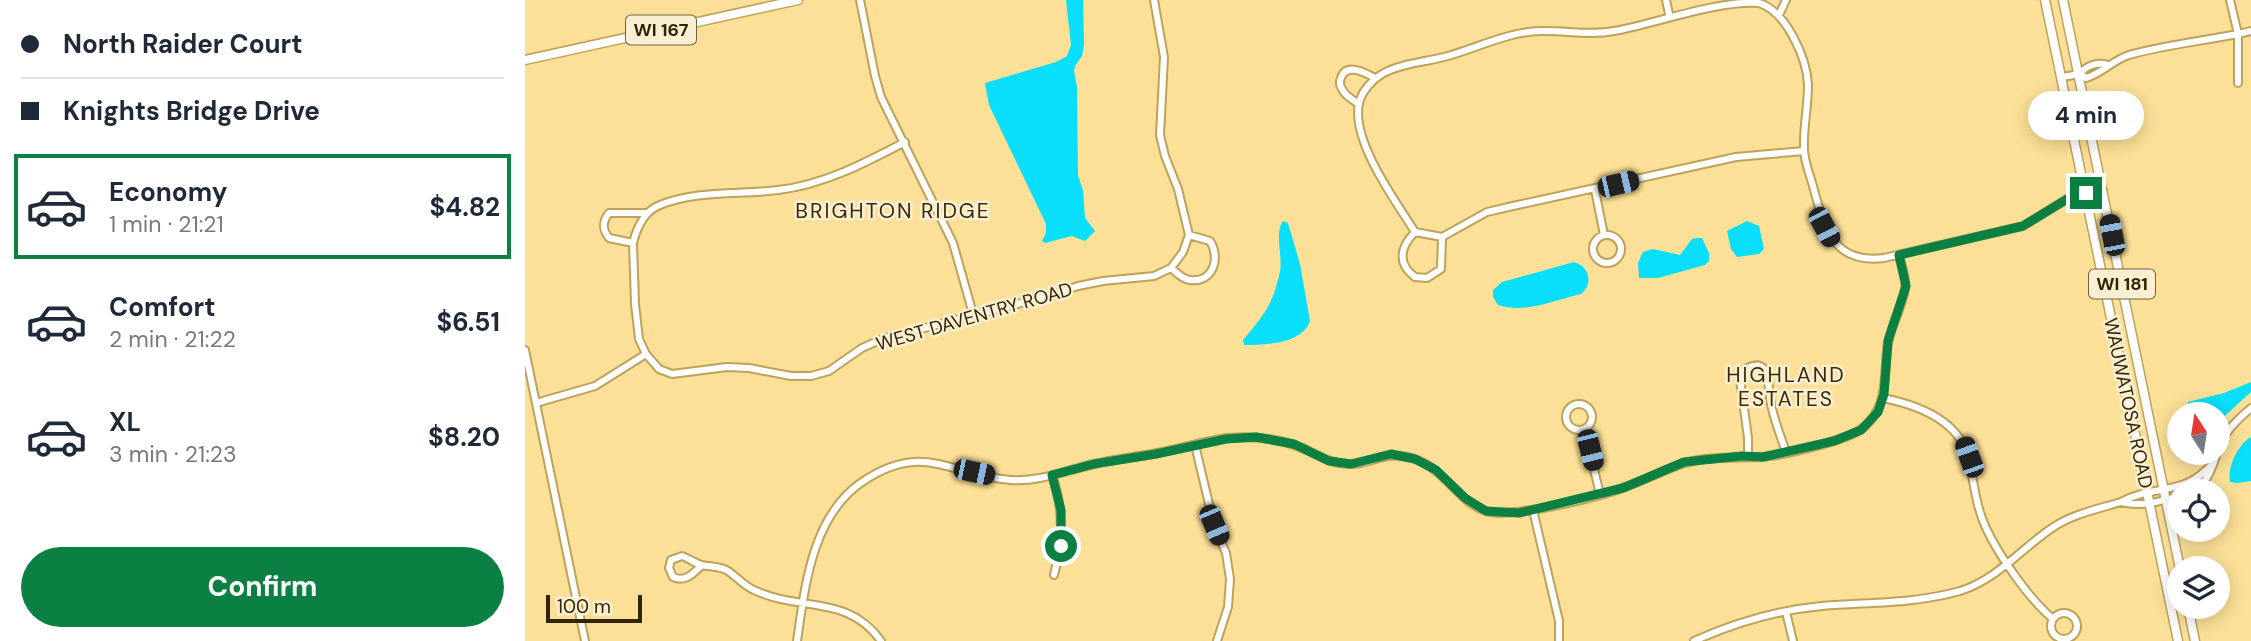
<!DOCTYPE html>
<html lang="en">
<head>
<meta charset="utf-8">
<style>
  :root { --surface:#fff; --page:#f2f2f3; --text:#1f2937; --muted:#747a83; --line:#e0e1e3; --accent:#0b8043 }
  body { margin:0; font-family:"DM Sans",sans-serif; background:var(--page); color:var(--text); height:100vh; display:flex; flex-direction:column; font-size:26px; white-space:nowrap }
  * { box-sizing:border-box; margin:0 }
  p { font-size:23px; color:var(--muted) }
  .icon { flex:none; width:38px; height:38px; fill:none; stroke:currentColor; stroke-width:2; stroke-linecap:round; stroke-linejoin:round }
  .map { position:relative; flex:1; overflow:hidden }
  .sheet { display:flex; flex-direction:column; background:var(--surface); width:525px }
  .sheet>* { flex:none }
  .banner { display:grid; align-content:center; height:154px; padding:0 21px; background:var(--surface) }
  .needle { width:46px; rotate:348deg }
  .fabs { position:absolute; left:1642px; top:402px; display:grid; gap:14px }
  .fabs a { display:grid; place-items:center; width:63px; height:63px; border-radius:50%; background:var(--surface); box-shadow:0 4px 18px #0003; font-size:35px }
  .scale { position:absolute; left:21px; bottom:18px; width:96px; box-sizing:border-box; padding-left:7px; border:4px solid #302506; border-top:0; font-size:19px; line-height:24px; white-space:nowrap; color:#302506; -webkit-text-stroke:5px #faefd3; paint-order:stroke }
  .end { position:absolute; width:32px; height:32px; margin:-16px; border:9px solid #0b8043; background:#fff; box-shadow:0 0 0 4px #fff }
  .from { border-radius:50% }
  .bubble { position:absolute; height:49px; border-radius:24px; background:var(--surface); box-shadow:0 4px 18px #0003; font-size:23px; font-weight:700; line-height:49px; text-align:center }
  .car { position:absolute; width:21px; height:42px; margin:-21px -10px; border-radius:9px; box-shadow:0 0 5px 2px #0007; background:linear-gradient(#222 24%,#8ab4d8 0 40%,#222 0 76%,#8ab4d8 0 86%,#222 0) }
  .banner b { display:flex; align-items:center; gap:24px; height:66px; font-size:26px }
  .banner b+b { border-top:2px solid var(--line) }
  .banner i { width:18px; height:18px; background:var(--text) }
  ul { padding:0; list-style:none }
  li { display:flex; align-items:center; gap:21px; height:105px; margin:0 14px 10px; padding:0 7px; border:4px solid transparent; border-radius:0px }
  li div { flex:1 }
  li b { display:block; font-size:26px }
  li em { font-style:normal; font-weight:700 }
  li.current { border-color:var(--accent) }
  li>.icon { width:63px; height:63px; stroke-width:1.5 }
  .button { display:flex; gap:14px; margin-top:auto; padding:14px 21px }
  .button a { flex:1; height:80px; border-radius:42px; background:var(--accent); color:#fff; font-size:28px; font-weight:700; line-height:80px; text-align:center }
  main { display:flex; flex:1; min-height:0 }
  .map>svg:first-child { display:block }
  .water { fill:#09dffa }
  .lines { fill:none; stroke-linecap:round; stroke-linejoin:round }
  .minor-casing { stroke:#bca25a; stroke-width:10 }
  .major-casing { stroke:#bca25a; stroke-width:11 }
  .minor { stroke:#fff; stroke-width:6 }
  .major { stroke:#fff; stroke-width:8 }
  .route { stroke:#0b8043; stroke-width:9 }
  .labels { text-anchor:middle; stroke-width:5; stroke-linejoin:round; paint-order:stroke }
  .shield { fill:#faefd3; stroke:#6d6244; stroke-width:2 }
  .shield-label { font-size:18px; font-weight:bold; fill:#302506 }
  .street-label { font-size:19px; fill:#302506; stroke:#faefd3 }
  .neighbourhood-label { font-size:21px; letter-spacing:2px; fill:#382b02; stroke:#faefd3 }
</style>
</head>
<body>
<main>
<section class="sheet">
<div class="banner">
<b><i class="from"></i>North Raider Court</b>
<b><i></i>Knights Bridge Drive</b>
</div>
<ul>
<li class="current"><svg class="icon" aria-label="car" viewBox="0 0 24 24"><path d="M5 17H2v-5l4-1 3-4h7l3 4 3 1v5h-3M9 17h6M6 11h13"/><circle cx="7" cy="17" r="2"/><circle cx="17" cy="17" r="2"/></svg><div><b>Economy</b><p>1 min · 21:21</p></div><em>$4.82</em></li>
<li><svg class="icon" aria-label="car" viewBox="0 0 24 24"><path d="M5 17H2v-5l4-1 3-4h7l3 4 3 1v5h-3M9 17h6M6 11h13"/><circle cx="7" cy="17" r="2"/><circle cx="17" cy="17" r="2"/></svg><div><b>Comfort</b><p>2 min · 21:22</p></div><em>$6.51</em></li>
<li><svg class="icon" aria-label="car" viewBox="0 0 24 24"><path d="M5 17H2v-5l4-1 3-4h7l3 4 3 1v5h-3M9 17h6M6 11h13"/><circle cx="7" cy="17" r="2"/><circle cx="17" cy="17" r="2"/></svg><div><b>XL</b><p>3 min · 21:23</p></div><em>$8.20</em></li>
</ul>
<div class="button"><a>Confirm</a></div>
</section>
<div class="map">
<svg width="1726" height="641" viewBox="0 0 1726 641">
  <rect width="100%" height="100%" fill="#fce097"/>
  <!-- water -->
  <path class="water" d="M541,0h17l1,45 -2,11 -7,10 -1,5 3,16 1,89 5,14 2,28 10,13 -10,10 -13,-5 -27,7 -3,-2 4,-8v-9l-57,-119 -4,-22 71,-21 11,-6 4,-11z
    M758,221l5,2 12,41 10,57c-8,23 -44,24 -66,24l-1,-5c21,-25 30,-35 37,-69 3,-15 -6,-38 3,-50z
    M1222,221l12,5 5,23 -5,5 -22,3 -6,-8 -4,-18z
    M1172,238h5l7,15v8l-4,4 -47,13h-19l-1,-15 5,-11 10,-3 27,6 12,-16z
    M1049,262c15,4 20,22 7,32 -27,6 -55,20 -83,11l-5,-8v-7l9,-8z
    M1726,382v10l-34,31v-8h-30l1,-13 36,-9z
    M1726,437v44l-14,2 -7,-1c-3,-14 8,-38 21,-45z"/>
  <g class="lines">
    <!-- minor casing -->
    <g class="minor-casing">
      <path id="minor" d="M335,0l15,76 6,21 72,146 20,71
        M1141,0l3,14
        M1705,0l8,34 13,-3
        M1254,15l7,-15
        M1555,74c6,-9 18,-12 28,-9
        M1537,77l18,-3 6,4c17,-5 27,-18 43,-23 35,-10 73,-14 109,-21v49
        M834,104c-6,-4 -14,-8 -17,-15 -2,-3 -3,-7 -1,-11 5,-16 25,-5 34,0
        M380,142c-40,21 -82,43 -127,48 -38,5 -81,0 -118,15 -16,6 -23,22 -27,38l2,61 4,35 7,15 13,15 13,5 55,-7 22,1 42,8h20l18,-5 33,-23 20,-9 170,-44 26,-9 25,-5 51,-5 17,-8 12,-16 6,-17 -11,-46 -13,-33 -5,-21 4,-78 -10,-57
        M1279,151l-68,6 -223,49 -26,6 -45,25 -27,-5c-20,-32 -64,-91 -56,-129 3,-12 13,-23 23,-29 19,-11 45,-12 66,-18 31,-9 60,-24 92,-25 25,-1 49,5 74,0 40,-7 104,-31 145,-28 27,8 48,55 49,82 0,22 -5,43 -4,64 0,13 7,28 10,41 11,40 20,74 70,68l139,-32 49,-30 31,-6
        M1070,190l9,45
        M890,232c-14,14 -19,31 0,45l12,1 14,-9 1,-32
        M1068 249a14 14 0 1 1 28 0a14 14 0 1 1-28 0Z
        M108,243l-24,-5c-7,-9 -7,-16 0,-25h37
        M646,268c6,5 11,11 19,12 23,3 31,-22 20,-39l-21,-6
        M0,350l60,291
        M1358,398c35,7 77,22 86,62 5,23 7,47 17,68 13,28 44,72 67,91
        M11,403l59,-17 51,-32
        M1041 417a13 13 0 1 1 26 0a13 13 0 1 1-26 0Z
        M1059,429l16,65
        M670,445l19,80 12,28 4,26 -2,28 -11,34
        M1223,457v-19l-8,-59 2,-8c30,-19 25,15 29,33 3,16 10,33 15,48
        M527,475c12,35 11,65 2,100
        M1667,492c20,-11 21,-32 30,-51 6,-13 18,-24 29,-33
        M1654,496c-20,6 -38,11 -58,6 35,-19 63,-4 93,-40
        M1008,510l26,111v20
        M177,565c-8,8 -17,18 -29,12l-4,-9 2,-8 11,-4c6,2 13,7 19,9 9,2 19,1 27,6 9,6 16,15 26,19 46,22 94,4 127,51
        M1261,612l7,29
        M1526 626a13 13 0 1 1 26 0a13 13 0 1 1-26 0Z
        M272,641c8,-55 15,-125 65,-159 61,-42 89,-6 149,-2 29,2 56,-10 83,-16 21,-5 43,-7 63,-11 23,-4 47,-12 70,-15 22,-2 48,0 70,8 17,6 33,19 53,18 25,0 32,-14 62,-6 32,9 47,45 74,53 24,8 113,-14 139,-24 27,-9 51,-25 80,-28 19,-2 37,-1 56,-2 20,-1 87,-17 102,-29 27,-22 20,-54 25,-85 3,-18 14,-35 17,-54 2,-10 -4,-24 -6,-34
        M1169,641c40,-18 84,-31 128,-35 48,-4 91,-2 138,-15 36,-11 61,-42 92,-63 20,-14 46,-19 69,-26"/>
    </g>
    <!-- major casing -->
    <g class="major-casing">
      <path id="major" d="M1520,0l133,641
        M1538,0l117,569
        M0,60l273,-60
        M1663,607l7,34"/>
    </g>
    <!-- minor -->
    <use href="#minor" class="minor"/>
    <!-- major -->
    <use href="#major" class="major"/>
  </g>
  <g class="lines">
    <!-- route -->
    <path class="route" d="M536,546v-36l-9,-35 42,-11 62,-10 70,-15 30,-2 38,7 35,17 22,3 40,-10 24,5 21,11 29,28 21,13 33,2 104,-25 61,-26 58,-6 21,1 71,-16 27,-11 17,-18 6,-18 4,-53 18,-55 -7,-31 124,-29 49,-30 14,-3"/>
  </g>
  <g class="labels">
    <!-- shield labels -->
    <g class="shield">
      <rect x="101" y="15.5" width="70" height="29" rx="5"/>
      <rect x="1564" y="269.5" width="66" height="29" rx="5"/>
    </g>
    <g class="shield-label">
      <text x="136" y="36">WI 167</text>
      <text x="1597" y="290">WI 181</text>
    </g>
    <!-- street labels -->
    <g class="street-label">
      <text transform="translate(449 316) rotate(-16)" y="7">WEST DAVENTRY ROAD</text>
      <text transform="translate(1604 403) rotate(78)" y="7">WAUWATOSA ROAD</text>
    </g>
    <!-- neighbourhood labels -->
    <g class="neighbourhood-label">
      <text x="368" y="218">BRIGHTON RIDGE</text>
      <text x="1261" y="382">HIGHLAND<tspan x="1261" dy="24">ESTATES</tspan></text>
    </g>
  </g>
</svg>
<div class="fabs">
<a><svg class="needle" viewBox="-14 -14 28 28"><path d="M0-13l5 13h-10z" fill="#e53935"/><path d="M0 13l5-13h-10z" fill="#747a83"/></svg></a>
<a><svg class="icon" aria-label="locate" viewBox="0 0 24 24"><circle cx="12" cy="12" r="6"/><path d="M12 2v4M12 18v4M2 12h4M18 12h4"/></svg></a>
<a><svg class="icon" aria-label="layers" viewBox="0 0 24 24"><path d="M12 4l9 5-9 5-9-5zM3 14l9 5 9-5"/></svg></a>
</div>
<div class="scale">100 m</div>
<i class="end from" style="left:536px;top:546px"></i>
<i class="end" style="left:1561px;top:193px"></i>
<div class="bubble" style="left:1503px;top:91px;width:116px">4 min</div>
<i class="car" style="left:1093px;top:184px;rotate:77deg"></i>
<i class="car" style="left:1299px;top:227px;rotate:152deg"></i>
<i class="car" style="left:1587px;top:235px;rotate:349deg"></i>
<i class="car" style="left:1065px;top:450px;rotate:166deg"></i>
<i class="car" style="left:1444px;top:457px;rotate:340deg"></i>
<i class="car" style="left:449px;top:472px;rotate:102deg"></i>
<i class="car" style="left:689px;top:525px;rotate:157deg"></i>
</div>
</main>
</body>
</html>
